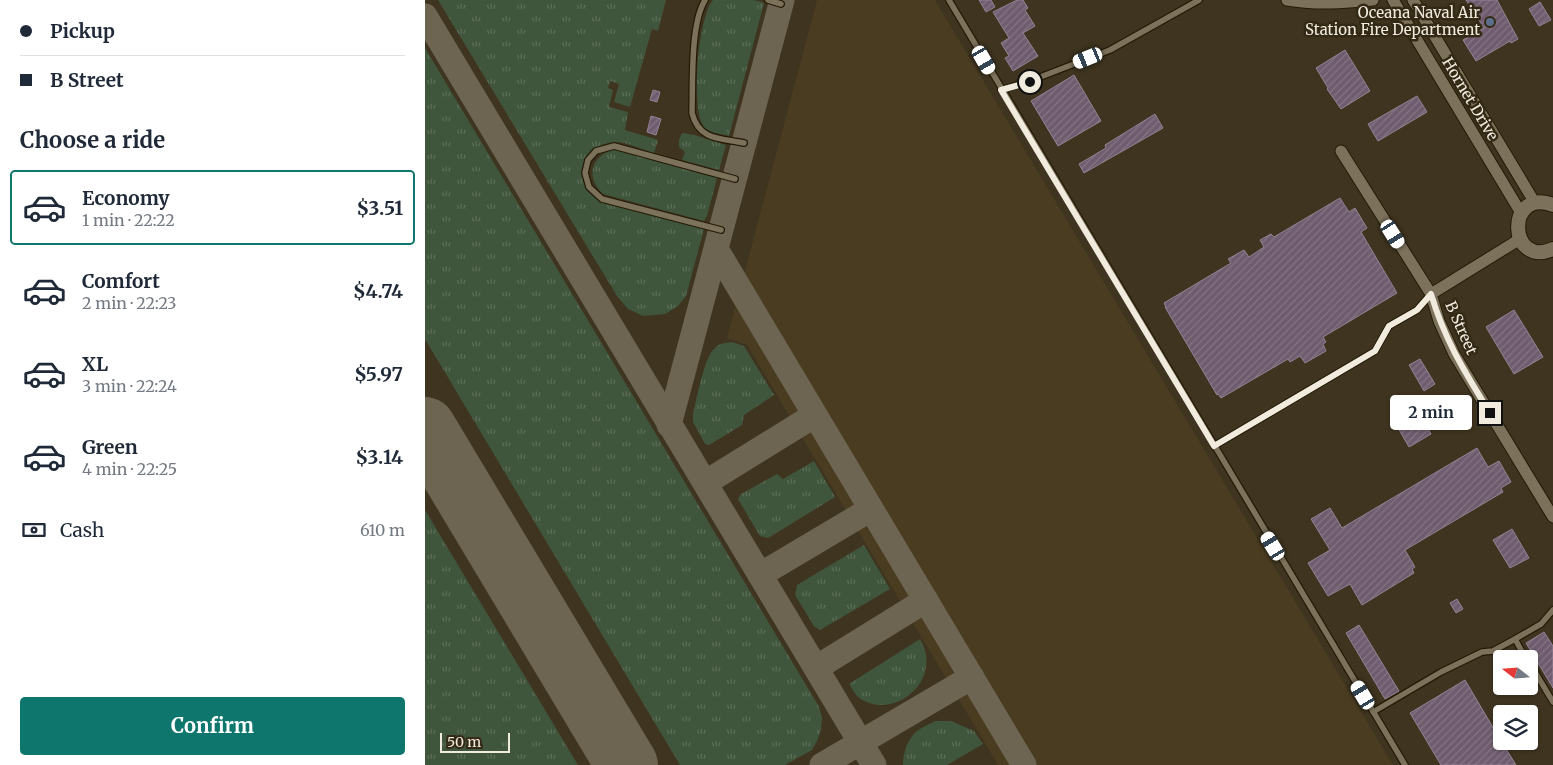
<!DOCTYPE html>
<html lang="en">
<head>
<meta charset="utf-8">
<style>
  :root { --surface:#fff; --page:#f6f6f7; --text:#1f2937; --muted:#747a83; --line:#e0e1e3; --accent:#0f766e }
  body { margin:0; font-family:Merriweather,serif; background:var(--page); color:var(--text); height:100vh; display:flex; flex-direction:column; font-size:19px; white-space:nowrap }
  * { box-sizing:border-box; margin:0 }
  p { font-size:16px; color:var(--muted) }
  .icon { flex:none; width:28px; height:28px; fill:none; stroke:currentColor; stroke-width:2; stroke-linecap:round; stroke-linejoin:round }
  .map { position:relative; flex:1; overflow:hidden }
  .details { display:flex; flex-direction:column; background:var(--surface); width:425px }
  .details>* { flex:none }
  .hud { display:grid; align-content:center; height:110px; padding:0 20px; background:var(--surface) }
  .needle { width:32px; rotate:287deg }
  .controls { position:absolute; left:1068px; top:650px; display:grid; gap:10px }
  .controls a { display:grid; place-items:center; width:45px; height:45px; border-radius:5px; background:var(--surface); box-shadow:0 1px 4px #0004; font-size:25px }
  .scale { position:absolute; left:15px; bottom:12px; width:70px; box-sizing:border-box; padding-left:5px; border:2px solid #f1ebde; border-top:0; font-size:14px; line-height:18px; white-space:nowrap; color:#f1ebde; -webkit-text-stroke:4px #332915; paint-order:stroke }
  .end { position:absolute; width:22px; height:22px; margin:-11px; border:6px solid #f1ebde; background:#111; box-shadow:0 0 0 2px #111 }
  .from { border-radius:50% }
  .bubble { position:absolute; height:35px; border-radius:5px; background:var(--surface); box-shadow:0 1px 4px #0004; font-size:16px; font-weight:700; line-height:35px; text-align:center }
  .car { position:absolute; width:15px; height:30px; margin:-15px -8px; border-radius:6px; box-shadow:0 0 4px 1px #0007; background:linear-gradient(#fff 24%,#345 0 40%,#fff 0 76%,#345 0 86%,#fff 0) }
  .hud b { display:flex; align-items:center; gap:18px; height:48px; font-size:19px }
  .hud b+b { border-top:1px solid var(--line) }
  .hud i { width:12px; height:12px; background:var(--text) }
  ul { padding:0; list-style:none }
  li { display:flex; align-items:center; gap:15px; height:75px; margin:0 10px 8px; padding:0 10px; border:2px solid transparent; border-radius:5px }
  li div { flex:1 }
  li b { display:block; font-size:19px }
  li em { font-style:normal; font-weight:700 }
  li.on { border-color:var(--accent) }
  li>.icon { width:45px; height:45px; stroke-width:1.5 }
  h2 { padding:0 20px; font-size:22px; line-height:60px }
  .pay { display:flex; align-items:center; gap:12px; height:55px; padding:0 20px; font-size:19px }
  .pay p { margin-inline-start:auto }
  .button { display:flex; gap:10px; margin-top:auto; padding:10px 20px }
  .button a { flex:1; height:58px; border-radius:5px; background:var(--accent); color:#fff; font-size:20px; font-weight:700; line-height:58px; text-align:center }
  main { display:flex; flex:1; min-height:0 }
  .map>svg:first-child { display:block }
  .built { fill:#493c21 }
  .grass { fill:url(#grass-tufts) }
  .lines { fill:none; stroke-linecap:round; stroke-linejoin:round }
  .taxiway { stroke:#6d6451; stroke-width:25 }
  .runway { stroke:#6d6451; stroke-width:62 }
  .building { fill:url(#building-hatch); stroke:#948295 }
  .service-casing { stroke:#241b07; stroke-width:8 }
  .minor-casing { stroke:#241b07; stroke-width:13 }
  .secondary-casing { stroke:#241b07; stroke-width:16 }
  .service { stroke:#7c715a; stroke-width:5.5 }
  .minor { stroke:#7c715a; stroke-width:11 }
  .secondary { stroke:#7c715a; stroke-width:14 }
  .route { stroke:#f1ebde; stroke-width:6 }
  .service-dot { fill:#5c6f8a; stroke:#332915; stroke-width:2 }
  .labels { text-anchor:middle; stroke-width:5; stroke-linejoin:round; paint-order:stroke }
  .poi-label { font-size:15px; fill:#f1ebde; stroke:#332915; text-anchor:end }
  .street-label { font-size:15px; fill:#f1ebde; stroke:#332915 }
</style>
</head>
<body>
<main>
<section class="details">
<div class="hud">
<b><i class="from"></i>Pickup</b>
<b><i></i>B Street</b>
</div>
<h2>Choose a ride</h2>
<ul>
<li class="on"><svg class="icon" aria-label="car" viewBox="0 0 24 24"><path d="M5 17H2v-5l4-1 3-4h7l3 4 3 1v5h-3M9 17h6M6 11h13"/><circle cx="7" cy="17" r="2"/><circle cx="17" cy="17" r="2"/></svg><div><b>Economy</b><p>1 min · 22:22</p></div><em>$3.51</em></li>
<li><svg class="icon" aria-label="car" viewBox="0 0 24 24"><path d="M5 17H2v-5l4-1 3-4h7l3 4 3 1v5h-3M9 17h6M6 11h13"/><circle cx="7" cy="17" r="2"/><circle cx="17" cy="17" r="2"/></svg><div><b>Comfort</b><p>2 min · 22:23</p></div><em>$4.74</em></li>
<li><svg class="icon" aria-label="car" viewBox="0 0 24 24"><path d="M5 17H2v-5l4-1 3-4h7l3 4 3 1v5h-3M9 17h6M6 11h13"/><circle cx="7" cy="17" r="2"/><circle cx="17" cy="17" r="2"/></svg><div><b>XL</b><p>3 min · 22:24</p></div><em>$5.97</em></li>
<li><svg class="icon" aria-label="car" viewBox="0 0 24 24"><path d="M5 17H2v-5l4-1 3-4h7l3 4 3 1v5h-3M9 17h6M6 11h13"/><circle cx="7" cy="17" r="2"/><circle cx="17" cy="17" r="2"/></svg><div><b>Green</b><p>4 min · 22:25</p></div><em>$3.14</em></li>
</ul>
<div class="pay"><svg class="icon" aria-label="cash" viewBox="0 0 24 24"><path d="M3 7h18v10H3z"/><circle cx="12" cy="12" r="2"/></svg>Cash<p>610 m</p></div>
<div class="button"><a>Confirm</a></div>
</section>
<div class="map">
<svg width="1128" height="765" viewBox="0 0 1128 765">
  <defs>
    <pattern id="grass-tufts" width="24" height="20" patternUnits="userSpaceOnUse" patternTransform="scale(1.25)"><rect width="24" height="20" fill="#40563c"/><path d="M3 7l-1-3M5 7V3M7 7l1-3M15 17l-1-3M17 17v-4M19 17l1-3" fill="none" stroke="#5c6e58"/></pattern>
    <pattern id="building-hatch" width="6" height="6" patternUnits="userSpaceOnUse" patternTransform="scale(1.25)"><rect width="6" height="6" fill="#6f5d6f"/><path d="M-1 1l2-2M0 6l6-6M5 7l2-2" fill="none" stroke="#847483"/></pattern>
  </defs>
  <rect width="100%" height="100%" fill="#3e341f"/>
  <!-- built -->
  <path class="built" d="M392,0h118l458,765h-395l-251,-420 -20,-7z"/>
  <!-- grass -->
  <path class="grass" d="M13,0h228l-8,31 -6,-2 -22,78 -16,-5 5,-18 -9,-3 -2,7 5,2 -4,17 19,5 -3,18 33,10 -4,13c-10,-3 -27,-11 -38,-11 -19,0 -35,16 -33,36 0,9 9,16 15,21l106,30 -18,67 -8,10 -13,8 -22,2 -15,-7 -11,-13z
    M288,0h41l10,3 -35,133c-8,-2 -20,-3 -25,-9 -14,-18 -6,-110 9,-127z
    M0,48l393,657 4,12 -1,13 -4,11 -5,9 -27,15h-105l-255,-426z
    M257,133l12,2 32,10 -7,25 -37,-10 3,-8 -6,-5v-7z
    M189,149l103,29 -10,38 -3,5 -101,-27c-18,-17 -12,-38 11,-45z
    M307,342l12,4 30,49 -30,20 -2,10 -33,20 -4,-1 -12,-22v-9c4,-14 11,-55 21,-64 5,-6 11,-6 18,-7z
    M389,461l21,36 -67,41 -8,-2 -22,-37 3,-5 36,-20 6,5z
    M0,510l153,255h-153z
    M439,545l26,44 -70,41 -6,-4 -19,-31 2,-10z
    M495,639c25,42 -28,84 -62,58 -3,-3 -6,-9 -9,-13z
    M510,721h16l23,10 9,13 -36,21h-44c0,-11 4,-26 14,-34 5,-4 13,-7 18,-10z"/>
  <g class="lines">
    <!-- taxiway -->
    <path class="taxiway" d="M0,16l449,749
      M291,249l308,516
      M244,425l113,-425
      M280,483l110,-68
      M335,575l111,-66
      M391,668l110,-68
      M397,765l150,-88"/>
    <!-- runway -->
    <path class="runway" d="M0,428l202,337"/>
  </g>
  <!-- building -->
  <path class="building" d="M554,0h12l4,7 -9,5z
    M592,0h6l5,8 -3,2 10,16 -12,7 15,23 -25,15 -8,-13 4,-2 -8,-13 8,-5 -16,-26z
    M1041,0h31l21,39 -7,4 -1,-2 -34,20 -13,-21 21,-12z
    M1115,2l11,18 -12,6 -10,-17z
    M920,50l25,41 -29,18 -14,-20 1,-1 -12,-20z
    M649,75l27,46 -43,25 -27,-45z
    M228,90l7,2 -3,10 -7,-2z
    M992,96l10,16 -49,29 -10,-17z
    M730,114l8,14 -79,45 -5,-9 27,-16 -1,-3z
    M226,116l10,3 -5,16 -9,-3z
    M915,198l9,14 6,-4 12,20 -6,4 36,61 -74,44 3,5 -3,2 3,7 -21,12 -5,-7 -10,6 -2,-3 -67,39 -3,-4 -1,1 -52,-88h1l-2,-4 67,-40 -3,-4 16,-9 5,7 15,-10 -4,-7 11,-6 3,3z
    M1089,310l29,47 -29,17 -28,-47z
    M995,359l15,25 -11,7 -15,-26z
    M987,411l3,3 4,-2 12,22 -22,13 -15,-26z
    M1052,448l11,19 11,-6 12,21 -10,6 2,4 -98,58 10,17 -3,2 2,4 -52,32 -12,-21 -22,12 -20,-33 22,-13 -19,-31 19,-11 12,20z
    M1087,529l17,29 -19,10 -17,-28z
    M1032,599l6,10 -7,4 -6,-10z
    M934,625l40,66 -14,8 -39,-66z
    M1119,632l9,14v42l-27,-45z
    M1040,680l36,61 15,24h-75l-31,-52z"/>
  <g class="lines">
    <!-- service casing -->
    <g class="service-casing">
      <path id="service" d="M280,0c-15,25 -12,84 -13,113 7,28 29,25 52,30
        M343,0l13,4
        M524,0l456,765
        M576,90l29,-9 80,-31 89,-50
        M296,230l-119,-31 -13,-12 -4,-14 3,-13 8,-9 18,-5 121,33
        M789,446l161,-95 14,-25 28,-16 14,-16
        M1101,659l-11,-20 26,-15 12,-14
        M1104,662l24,40
        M948,712l68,-40 41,-20 11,-1 22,-12"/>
    </g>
    <!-- minor casing -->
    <g class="minor-casing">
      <path id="minor" d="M862,0c29,5 57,3 86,0
        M968,0l128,213
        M988,0l122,203
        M916,151l90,143 8,27 15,33 99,163
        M1006,294l89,-55"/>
    </g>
    <!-- secondary casing -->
    <g class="secondary-casing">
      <path id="secondary" d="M1128,205c-48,-18 -45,64 0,44"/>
    </g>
    <!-- service -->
    <use href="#service" class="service"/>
    <!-- minor -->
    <use href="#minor" class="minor"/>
    <!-- secondary -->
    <use href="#secondary" class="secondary"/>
  </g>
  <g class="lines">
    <!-- route -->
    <path class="route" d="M605,82l-29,8 213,356 161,-95 14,-25 28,-16 14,-16c14,47 34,78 59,119"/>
  </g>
  <!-- markers -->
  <circle class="service-dot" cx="1065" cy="22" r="5"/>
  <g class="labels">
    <!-- poi labels -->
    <g class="poi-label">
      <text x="1055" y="18">Oceana Naval Air<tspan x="1055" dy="17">Station Fire Department</tspan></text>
    </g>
    <!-- street labels -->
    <g class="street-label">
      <text transform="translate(1045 99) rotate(59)" y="5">Hornet Drive</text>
      <text transform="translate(1036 328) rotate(66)" y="5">B Street</text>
    </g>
  </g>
</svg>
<div class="controls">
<a><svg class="needle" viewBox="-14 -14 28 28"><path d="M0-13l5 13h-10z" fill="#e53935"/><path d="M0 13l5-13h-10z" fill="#747a83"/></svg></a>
<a><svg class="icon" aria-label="layers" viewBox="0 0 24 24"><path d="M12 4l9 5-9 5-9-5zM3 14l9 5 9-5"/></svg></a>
</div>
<div class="scale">50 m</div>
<i class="end from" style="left:605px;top:82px"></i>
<i class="end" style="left:1065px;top:413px"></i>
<div class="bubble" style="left:965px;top:395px;width:82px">2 min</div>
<i class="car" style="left:663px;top:58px;rotate:248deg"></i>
<i class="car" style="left:559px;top:60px;rotate:150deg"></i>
<i class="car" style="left:968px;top:234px;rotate:148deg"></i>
<i class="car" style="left:848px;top:546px;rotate:329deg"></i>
<i class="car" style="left:938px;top:695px;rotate:329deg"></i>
</div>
</main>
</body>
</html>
